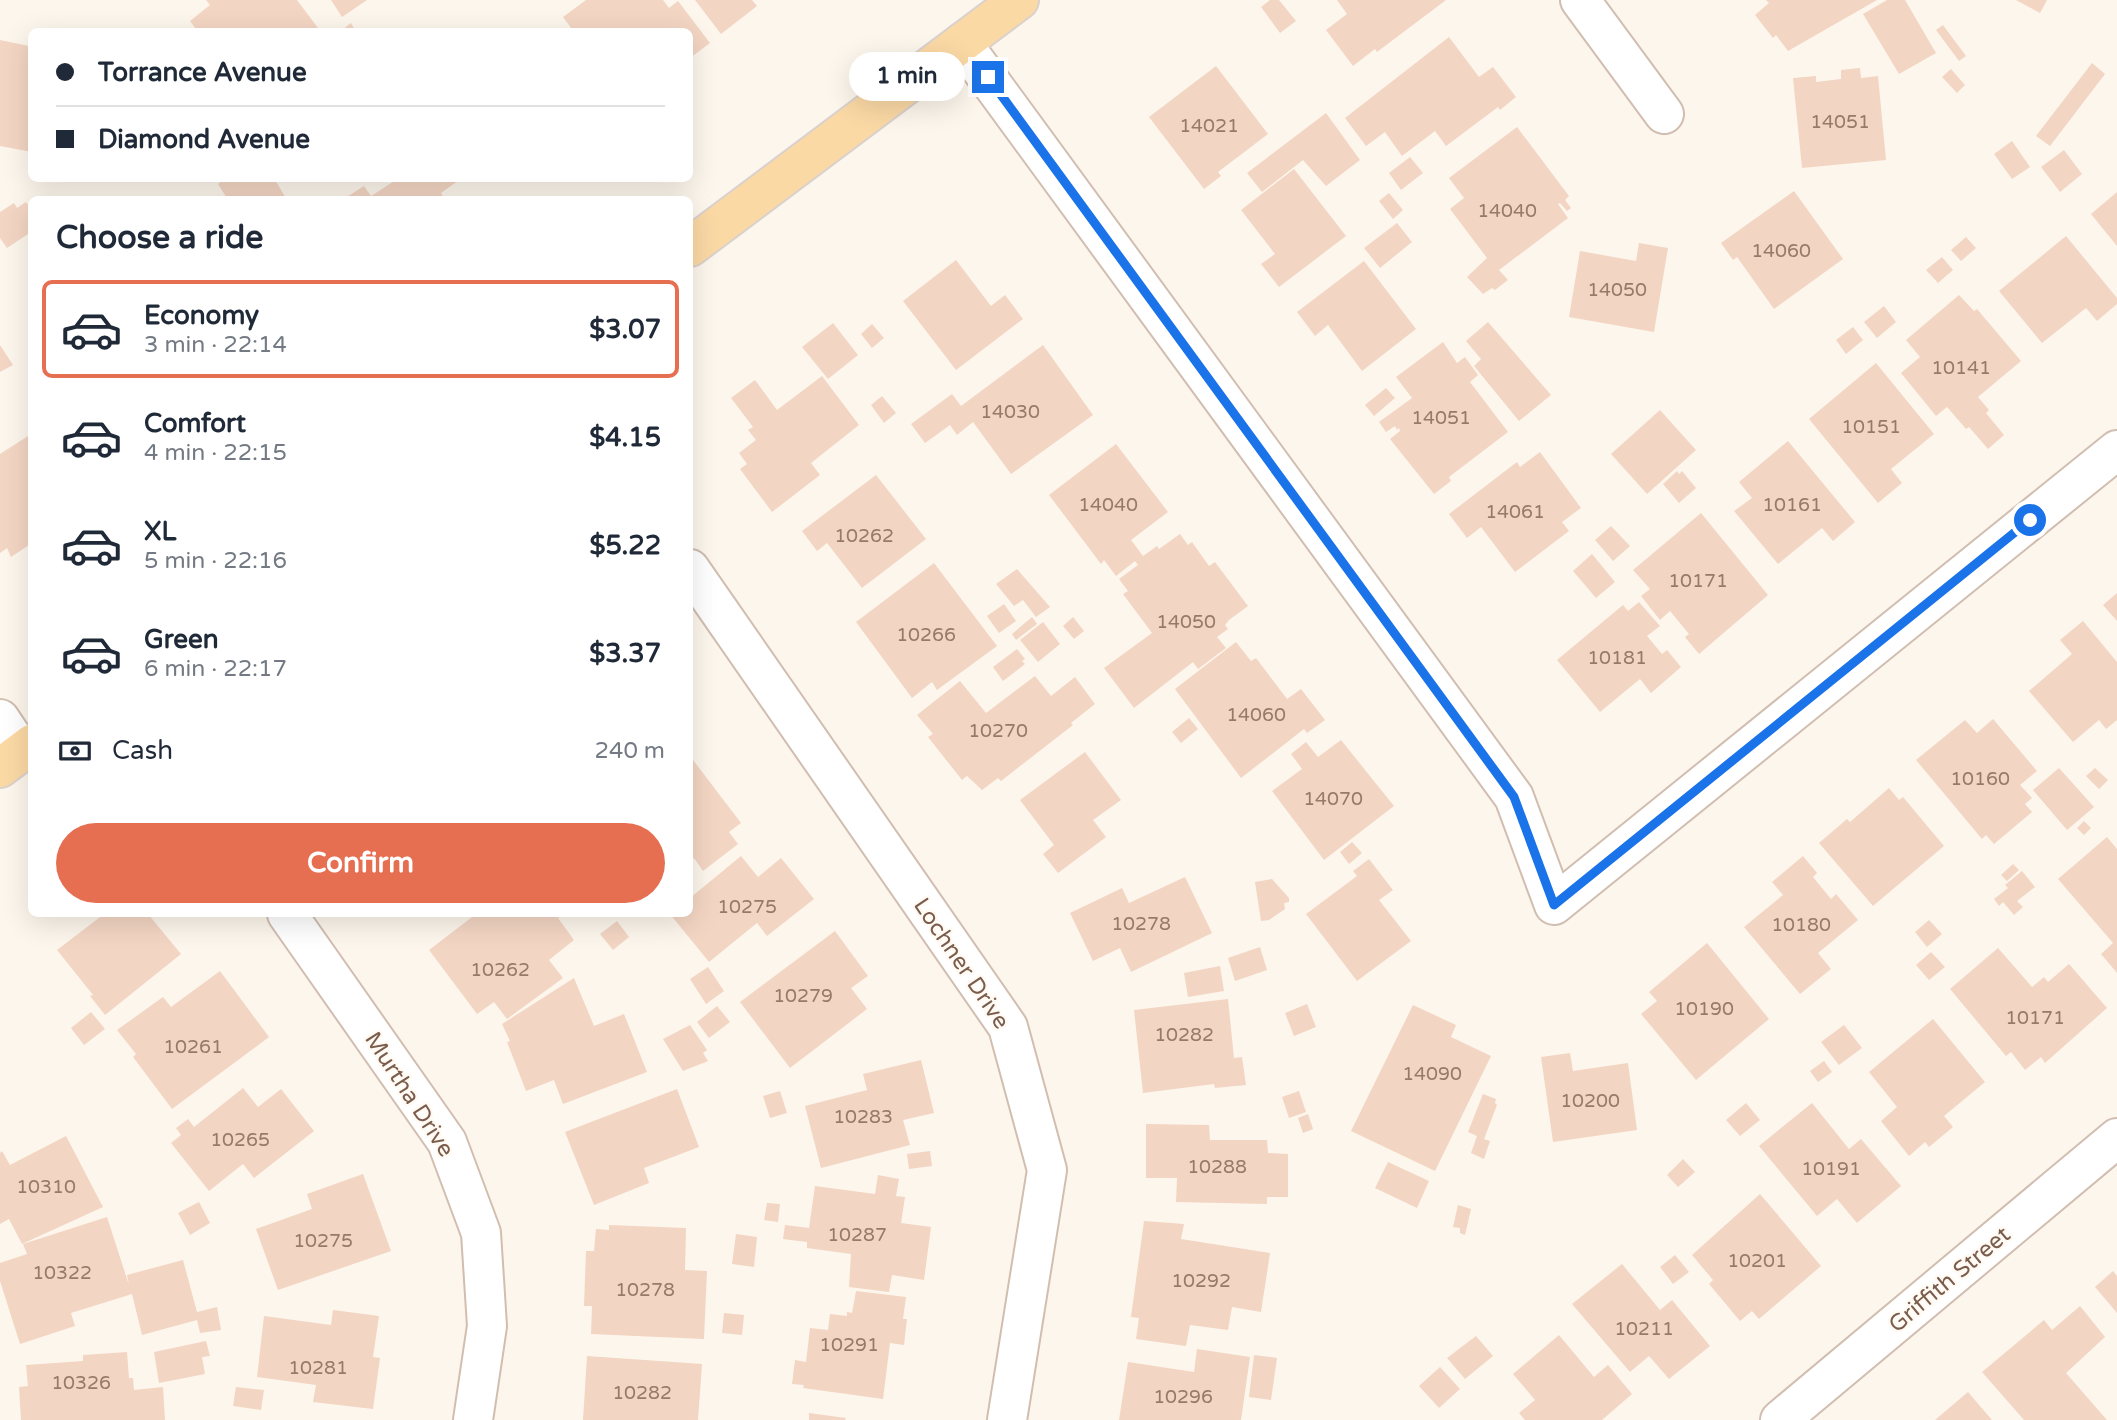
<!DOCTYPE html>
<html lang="en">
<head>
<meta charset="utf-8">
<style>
  :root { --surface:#fff; --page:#f2f2f3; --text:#1f2937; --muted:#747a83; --line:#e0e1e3; --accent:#e76f51 }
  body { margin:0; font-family:"Varela Round",sans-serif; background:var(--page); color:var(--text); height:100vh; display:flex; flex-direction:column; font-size:26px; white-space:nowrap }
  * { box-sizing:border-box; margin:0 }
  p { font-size:23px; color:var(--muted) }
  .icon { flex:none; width:38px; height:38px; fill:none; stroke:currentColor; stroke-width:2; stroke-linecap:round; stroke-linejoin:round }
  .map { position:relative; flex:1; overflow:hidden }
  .details { position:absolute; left:28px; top:196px; width:665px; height:721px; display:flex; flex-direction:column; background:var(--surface); border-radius:10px; box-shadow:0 7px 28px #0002 }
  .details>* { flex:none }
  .banner { position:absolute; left:28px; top:28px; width:665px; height:154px; border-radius:10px; box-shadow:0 7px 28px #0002; display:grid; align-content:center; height:154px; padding:0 28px; background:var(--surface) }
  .end { position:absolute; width:32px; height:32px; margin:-16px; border:9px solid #1a73e8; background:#fff; box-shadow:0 0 0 4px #fff }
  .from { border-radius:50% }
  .bubble { position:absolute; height:49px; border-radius:24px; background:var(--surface); box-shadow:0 7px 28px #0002; font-size:23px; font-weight:700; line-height:49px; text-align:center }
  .banner b { display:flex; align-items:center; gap:24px; height:66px; font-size:26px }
  .banner b+b { border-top:2px solid var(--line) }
  .banner i { width:18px; height:18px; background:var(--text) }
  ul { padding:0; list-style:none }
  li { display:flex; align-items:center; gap:21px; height:98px; margin:0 14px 10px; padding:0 14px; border:4px solid transparent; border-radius:10px }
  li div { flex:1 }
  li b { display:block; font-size:26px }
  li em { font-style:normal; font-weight:700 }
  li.selected { border-color:var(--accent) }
  li>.icon { width:63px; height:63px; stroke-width:1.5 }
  h2 { padding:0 28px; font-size:32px; line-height:84px }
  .pay { display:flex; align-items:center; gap:18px; height:77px; padding:0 28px; font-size:26px }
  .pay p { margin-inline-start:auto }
  .primary-button { display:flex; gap:14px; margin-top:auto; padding:14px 28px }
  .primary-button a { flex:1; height:80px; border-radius:42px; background:var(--accent); color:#fff; font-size:28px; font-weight:700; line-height:80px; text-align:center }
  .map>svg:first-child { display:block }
  .building { fill:#f3d5c3 }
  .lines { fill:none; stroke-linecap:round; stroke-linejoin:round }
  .minor-casing { stroke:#d1beb0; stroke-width:42 }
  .major-casing { stroke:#dad1cd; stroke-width:42 }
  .minor { stroke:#fff; stroke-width:38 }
  .major { stroke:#fbd9a5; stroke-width:38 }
  .route { stroke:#1a73e8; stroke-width:9 }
  .labels { text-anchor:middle; stroke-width:5; stroke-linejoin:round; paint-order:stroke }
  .number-label { font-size:19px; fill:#987a6a }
  .street-label { font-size:23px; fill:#7a5c4d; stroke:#fffaf3 }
</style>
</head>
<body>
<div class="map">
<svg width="2117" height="1420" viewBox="0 0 2117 1420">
  <rect width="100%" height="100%" fill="#fdf6ec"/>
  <!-- building -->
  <path class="building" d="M206,0h91l24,32h-123l-8,-11 20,-16z
    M331,0h36l-25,17z
    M586,0h77l6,8 9,-7 32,42 -20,15v-26h-116l-11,-15z
    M695,0h57l5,6 -36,28z
    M1270,0h9l17,21 -16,12 -19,-26z
    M1337,0h109l-69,52 -2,-3 -22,17 -27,-36 21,-16z
    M1766,0h111l-89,51 -12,-16 -3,3 -18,-23 14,-12z
    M1887,0h18l31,53 -37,21 -36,-60z
    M2016,0h31l-7,13z
    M351,23l5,9h-17z
    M1943,25l23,31 -7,5 -23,-31z
    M1449,37l30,40 14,-10 23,30 -16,13 -2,-3 -52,39 -11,-15 -33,25 -17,-24 -19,14 -21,-28z
    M0,40l29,6 3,-5v111l-32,-6z
    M2092,63l13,11 -55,72 -14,-10z
    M1216,66l52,68 -50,38 3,4 -17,13 -55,-72z
    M1860,68l1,10 17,-2 8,84 -84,8 -9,-90 23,-2v6l25,-3v-9z
    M1951,69l14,16 -8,8 -15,-16z
    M1326,113l34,47 -34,26 -23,-26 -41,32 -15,-19z
    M1517,127l52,69 -4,4 6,8 -4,3 -7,-8 -2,1 10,14 -69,52 9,10 -13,10 -3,-2 -9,6 -16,-17 20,-19 -37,-49 14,-11 -15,-20z
    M2012,141l18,26 -18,12 -18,-25z
    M2064,150l18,24 -22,18 -19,-25z
    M1410,157l13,16 -22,17 -12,-17z
    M1294,169l52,67 -67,51 -18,-23 14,-10 -34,-44z
    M226,178h48l13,22h-59l-10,-16z
    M399,178h63l-21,15 4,7h-103l22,-14 7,10z
    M1794,191l49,68 -69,50 -37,-52 -4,3 -12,-17z
    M2117,192v54l-26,-32z
    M1389,193l14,17 -10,9 -14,-18z
    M26,202l6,8v17l-3,2 2,3 -24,16 -7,-10v-26l14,-9 3,5z
    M1397,223l15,19 -32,26 -16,-20z
    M2066,236l51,62v6l-20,17 -11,-13 -44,35 -43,-52z
    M1966,237l10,11 -15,13 -10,-11z
    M1639,243l29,5 -14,84 -85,-15 11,-66 56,10z
    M1942,257l11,13 -15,13 -12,-13z
    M956,260l35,46 14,-11 18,24 -67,51 -53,-69z
    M1364,261l52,68 -54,42 -34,-46 -13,11 -18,-24z
    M1959,295l15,16 3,-2 44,52 -43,36 11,13 -3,3 18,22 -16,14 -19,-22 -3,2 -19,-22 -11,9 -35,-43 19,-16 -14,-17z
    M1884,306l12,16 -19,16 -13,-16z
    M1488,322l63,73 -32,26 -45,-55 7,-7 -15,-18z
    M833,323l25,32 -30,24 -26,-32z
    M872,324l12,14 -12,10 -11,-14z
    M1853,327l10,13 -17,14 -10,-14z
    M1443,342l14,21 8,-6 13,18 -8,7 38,50 -59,45 2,4 -17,13 -44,-55 10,-8 -1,-3 -2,2 -2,-4 -9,6 -7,-10 33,-24 -16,-21z
    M0,345l13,20 -13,7z
    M1043,345l50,70 -82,59 -38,-52 -16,13 -7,-10 -25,18 -14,-19 41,-30 9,12z
    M1876,363l58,71 -43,35 11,14 -24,20 -69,-84z
    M822,376l37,49 -48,38 9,12 -48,37 -32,-43 7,-5 -8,-11 17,-13 -8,-10 5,-3 -22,-29 24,-18 22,30z
    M1386,388l9,10 -21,18 -9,-11z
    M882,396l14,17 -12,10 -13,-18z
    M1660,410l36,40 -49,44 -36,-40z
    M28,436l4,5v102l-21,14 -4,-9 -7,5v-99z
    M1788,441l67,81 -22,19 -11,-13 -44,36 -44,-53 18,-13 -13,-16z
    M1116,444l52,68 -37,28 12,16 14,-10 2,3 21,-15 8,11 4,-3 17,24 6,-4 33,44 -19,14 -4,5 3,4 -11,8 9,11 -28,21 -5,-7 -59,46 -30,-40 48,-35 -29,-39 5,-3 -9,-12 19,-14 -3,-4 -19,15 -12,-16 -3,4 -52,-69z
    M1540,452l41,56 -19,14 7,9 -54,41 -34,-45 -14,11 -18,-24 68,-52 3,5z
    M1677,471l2,3 3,-3 14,17 -17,15 -16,-19z
    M876,475l50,64 -64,49 -35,-45 -10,8 -15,-20z
    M1701,513l67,82 -69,59 -14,-17 4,-3 -19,-23 -10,9 -19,-24 9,-7 -17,-19z
    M1611,526l19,20 -17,15 -18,-21z
    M1592,554l23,28 -19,16 -23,-27z
    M934,563l63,83 -60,44 -5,-8 -20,16 -56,-76z
    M1017,569l33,38 -14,10 -13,-17 -9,6 -18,-22z
    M2117,593v28l-14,-16z
    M1639,602l21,24 -13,10 15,18 5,-4 14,17 -30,26 -11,-14 -40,33 -43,-52 66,-55 5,6z
    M1004,604l12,17 -17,12 -12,-17z
    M1032,617l5,7 -21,16 -4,-6z
    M1073,617l11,14 -10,8 -11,-13z
    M2083,621l34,41v58l-11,9 -7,-9 -26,22 -44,-51 43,-37 -12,-14z
    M1043,622l17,22 -22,18 -18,-22z
    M1236,642l15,19 5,-3 31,41 14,-10 24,31 -18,13 -3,-4 -63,49 -66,-89z
    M1017,649l8,10 -3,2 3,3 -22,17 -10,-14z
    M1035,676l16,20 24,-19 20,27 -24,19 2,2 -72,56 -3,-3 -16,12 -15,-14 -5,4 -34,-43 5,-3 -16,-19 43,-34 26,32z
    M1189,718l9,11 -17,14 -9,-11z
    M1993,719l44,52 -17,14 12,13 -7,6 7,8 -38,32 -8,-9 -4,4 -66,-79 49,-40 12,13z
    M1341,740l53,66 -70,54 -52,-69 30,-22 -11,-15 15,-12 12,15z
    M1085,752l36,48 -28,20 13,17 -48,36 -15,-19 11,-9 -34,-45z
    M690,756l51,67 -12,9 9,12 -35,27 -9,-13 -4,4z
    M2059,768l35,39 -27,23 -34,-40z
    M2095,768l13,12 -9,9 -13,-13z
    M1889,788l10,12 4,-3 41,49 -71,60 -54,-63 28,-24 3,3z
    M2084,821l7,7 -7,7 -7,-7z
    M2107,837l10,12v124l-16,-19 12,-11 -55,-64z
    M1352,842l10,11 -13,11 -9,-12z
    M741,856l17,21 23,-19 33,41 -47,37 -10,-13 -48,39 -39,-48h20v-16z
    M1803,856l14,17 -4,4 18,22 5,-5 22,26 -40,33 13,16 -31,25 -56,-67 39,-32 -11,-13z
    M1369,859l24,31 -14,10 32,41 -54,40 -51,-67 51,-38 -4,-5z
    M2013,864l6,6 -12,11 -6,-6z
    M2022,871l13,16 -18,14 6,6 -9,8 -11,-13 -4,4 -5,-7 14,-11 -3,-3z
    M1185,877l27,56 -81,39 -11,-24 -27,13 -23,-48 52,-25 7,15z
    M1272,879l17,19v4l-5,1 1,6 -16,11 -8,1 -6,-39z
    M104,914h44l33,40 -76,61 -15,-19 3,-1 -36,-45z
    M476,914h88l-6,4 16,22 -25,20 14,18 -56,41 -13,-17 -17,12 -48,-64z
    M1929,920l13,14 -15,13 -12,-15z
    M617,921l12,16 -16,13 -13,-16z
    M835,931l33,45 -17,12 16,21 -77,59 -50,-66z
    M1707,943l62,76 -73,61 -55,-66 16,-13 -8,-9z
    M1260,947l7,23 -32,11 -7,-23z
    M1998,948l34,39 12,-10 4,5 21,-18 38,44 -62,55 -4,-6 -16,13 -14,-18 -5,4 -56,-67z
    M1931,952l14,15 -16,13 -13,-15z
    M1220,966l4,25 -36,6 -4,-24z
    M708,967l16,24 -18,13 -16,-25z
    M220,971l49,66 -97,72 -39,-52 3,-3 -19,-24 46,-33 8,10z
    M574,978l20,48 30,-12 23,58 -84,32 -9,-24 -28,11 -19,-49 3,-1 -8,-17z
    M1228,999l6,59 8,-1 4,28 -31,3 -1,-4 -71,9 -9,-83z
    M1307,1004l9,23 -22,9 -9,-23z
    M1413,1005l43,20 -5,12 40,19 -56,115 -84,-40z
    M717,1006l13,16 -21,16 -12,-16z
    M91,1012l14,17 -21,16 -13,-17z
    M1933,1019l52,63 -41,34 9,11 -24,20 -4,-5 -16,14 -28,-35 16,-14 -28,-35z
    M690,1025l17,25 -4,3 5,8 -25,10 -20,-32z
    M1844,1025l18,23 -23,17 -18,-23z
    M1570,1053l3,18 55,-8 9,67 -84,12 -12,-85z
    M921,1060l13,53 -31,7 7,25 -89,23 -16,-62 62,-16 -4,-16z
    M1824,1061l8,11 -14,10 -8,-11z
    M243,1088l15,19 23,-18 33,42 -60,47 -11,-14 -34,27 -38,-48 10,-8 -5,-7 12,-9 6,8z
    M677,1089l22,58 -55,21 5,15 -55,22 -29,-73z
    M780,1091l7,22 -17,5 -7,-22z
    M1299,1091l7,21 -17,6 -7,-21z
    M1483,1094l13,5 -1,4 2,2 -13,34 6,2 -6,18 -13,-6 6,-17 -9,-4z
    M1746,1103l14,17 -20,16 -14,-16z
    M1812,1103l37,46 12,-10 40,47 -44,37 -20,-24 -20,17 -58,-70z
    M1308,1114l5,15 -10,4 -5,-15z
    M1146,1124l63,1 1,15h57l1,13 20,1v43h-21v7l-91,-2 1,-24h-31z
    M66,1136l37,71 -81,37 -13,-25 -9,5v-71l2,-2 8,14z
    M930,1151l2,15 -23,3 -2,-15z
    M1683,1159l12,13 -17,15 -11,-12z
    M1388,1162l41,19 -12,27 -42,-20z
    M363,1174l28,77 -113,39 -22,-61 56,-20 -5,-15z
    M878,1175l21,4 -3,17 9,1 -4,26 30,4 -7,53 -32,-5 -3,17 -40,-5 2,-33 -44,-6v-6l-24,-3 2,-14 24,3 6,-42 60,8z
    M1760,1194l61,72 -62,53 -7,-8 -12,10 -31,-37 4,-4 -21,-25z
    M199,1202l11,21 -20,12 -12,-22z
    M767,1203l13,1 -2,18 -14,-2z
    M1458,1205l13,4 -6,26 -5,-2v-5l-7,-1z
    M107,1217l22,68 -2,-10 56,-15 14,52 20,-5 4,23 -21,3 -3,-13 -55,15 -10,-41 -61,19 4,13 -55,18 -20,-63v-18l27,-9 -4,-10z
    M1144,1221l40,3 -3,15 89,14 -9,59 -29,-5 -4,23 -38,-5 -4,21 -50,-7 3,-21 -8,-1z
    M609,1225l77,3 -1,42 22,1 -3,68 -113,-5 1,-28h-8l2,-55h8l2,-22 13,1z
    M736,1234l21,3 -3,30 -22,-3z
    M1675,1255l14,17 -16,12 -13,-17z
    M1622,1264l38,46 12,-10 38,46 -41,33 -20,-23 -19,16 -58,-68z
    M2113,1271l4,5v37l-22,-26z
    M856,1291l50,6 -3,22h4l-3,26 -14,-2 -7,56 -80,-11 1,-3 -12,-1 3,-24 11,2 4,-34 18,2 2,-16 17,2v-4l5,1z
    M2080,1306l25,31 -39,36 41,47h-83l-42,-48 62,-52 8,10z
    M333,1310l46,6 -6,41 7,1 -7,51 -60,-7 3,-17 -59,-8 7,-61 67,9z
    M724,1313l20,2 -2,20 -20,-2z
    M1559,1335l35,42 14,-12 24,29 -30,26h-77l-6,-7 16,-13 -22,-26z
    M1476,1336l17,20 -28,23 -18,-21z
    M206,1341l4,15 -8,1 3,17 -46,9 -5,-31z
    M1197,1349l53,8 -9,63h-122l9,-58 66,10z
    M127,1352l2,26h4l1,12 29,-3 2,33h-144l-2,-33 9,-1 -2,-21 57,-4v-6z
    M1254,1355l23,3 -6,42 -22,-3z
    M587,1356l115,8 -4,56h-115z
    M1440,1367l20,22 -21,19 -20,-22z
    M236,1387l28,3 -3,20 -28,-4z
    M1968,1392l24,28h-57z
    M809,1413l37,5 -1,2h-36z"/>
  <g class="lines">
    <!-- minor casing -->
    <g class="minor-casing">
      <path id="minor" d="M1580,0l84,114
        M962,43l552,754 40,108 563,-455
        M690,569l318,458 39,143 -40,250
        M0,719l22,33
        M287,914l160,228 34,91 6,93 -14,94
        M1780,1420l337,-282"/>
    </g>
    <!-- major casing -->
    <g class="major-casing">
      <path id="major" d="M690,247l329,-247
        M0,768l32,-24"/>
    </g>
    <!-- minor -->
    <use href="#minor" class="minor"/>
    <!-- major -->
    <use href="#major" class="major"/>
  </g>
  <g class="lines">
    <!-- route -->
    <path class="route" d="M988,77l526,720 40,108 476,-385"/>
  </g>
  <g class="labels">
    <!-- number labels -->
    <g class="number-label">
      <text x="1840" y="128">14051</text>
      <text x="1209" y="132">14021</text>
      <text x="1507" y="217">14040</text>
      <text x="1781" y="257">14060</text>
      <text x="1617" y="296">14050</text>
      <text x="1961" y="374">10141</text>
      <text x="1010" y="418">14030</text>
      <text x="1441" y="424">14051</text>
      <text x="1871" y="433">10151</text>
      <text x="1108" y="511">14040</text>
      <text x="1792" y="511">10161</text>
      <text x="1515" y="518">14061</text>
      <text x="864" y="542">10262</text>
      <text x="1698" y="587">10171</text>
      <text x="1186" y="628">14050</text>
      <text x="926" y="641">10266</text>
      <text x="1617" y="664">10181</text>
      <text x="1256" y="721">14060</text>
      <text x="998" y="737">10270</text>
      <text x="1980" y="785">10160</text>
      <text x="1333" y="805">14070</text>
      <text x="747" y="913">10275</text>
      <text x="1141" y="930">10278</text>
      <text x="1801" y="931">10180</text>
      <text x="500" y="976">10262</text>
      <text x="803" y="1002">10279</text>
      <text x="1704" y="1015">10190</text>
      <text x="2035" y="1024">10171</text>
      <text x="1184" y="1041">10282</text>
      <text x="193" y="1053">10261</text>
      <text x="1432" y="1080">14090</text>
      <text x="1590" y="1107">10200</text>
      <text x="863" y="1123">10283</text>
      <text x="240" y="1146">10265</text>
      <text x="1217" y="1173">10288</text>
      <text x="1831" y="1175">10191</text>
      <text x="46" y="1193">10310</text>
      <text x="857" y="1241">10287</text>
      <text x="323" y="1247">10275</text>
      <text x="1757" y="1267">10201</text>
      <text x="62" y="1279">10322</text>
      <text x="1201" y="1287">10292</text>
      <text x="645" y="1296">10278</text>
      <text x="1644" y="1335">10211</text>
      <text x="849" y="1351">10291</text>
      <text x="318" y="1374">10281</text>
      <text x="81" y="1389">10326</text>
      <text x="642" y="1399">10282</text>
      <text x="1183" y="1403">10296</text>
    </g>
    <!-- street labels -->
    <g class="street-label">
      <text transform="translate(962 963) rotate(56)" y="8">Lochner Drive</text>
      <text transform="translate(410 1094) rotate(57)" y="8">Murtha Drive</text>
      <text transform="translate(1949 1279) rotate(-40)" y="8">Griffith Street</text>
    </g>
  </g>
</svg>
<i class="end from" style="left:2030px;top:520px"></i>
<i class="end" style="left:988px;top:77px"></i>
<div class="bubble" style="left:849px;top:52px;width:116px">1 min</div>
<div class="banner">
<b><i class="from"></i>Torrance Avenue</b>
<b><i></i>Diamond Avenue</b>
</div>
<section class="details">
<h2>Choose a ride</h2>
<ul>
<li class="selected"><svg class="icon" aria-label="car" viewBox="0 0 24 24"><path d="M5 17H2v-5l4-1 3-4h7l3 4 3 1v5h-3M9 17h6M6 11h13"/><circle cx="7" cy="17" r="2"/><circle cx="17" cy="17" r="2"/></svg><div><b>Economy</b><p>3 min · 22:14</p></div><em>$3.07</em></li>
<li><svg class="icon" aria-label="car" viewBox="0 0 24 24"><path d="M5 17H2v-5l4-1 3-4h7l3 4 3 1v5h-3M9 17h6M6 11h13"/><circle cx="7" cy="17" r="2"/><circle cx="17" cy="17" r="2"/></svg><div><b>Comfort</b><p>4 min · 22:15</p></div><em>$4.15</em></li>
<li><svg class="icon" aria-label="car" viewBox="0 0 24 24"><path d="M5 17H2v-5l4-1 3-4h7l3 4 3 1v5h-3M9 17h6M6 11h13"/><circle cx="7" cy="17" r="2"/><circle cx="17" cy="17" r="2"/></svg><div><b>XL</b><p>5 min · 22:16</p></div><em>$5.22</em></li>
<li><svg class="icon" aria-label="car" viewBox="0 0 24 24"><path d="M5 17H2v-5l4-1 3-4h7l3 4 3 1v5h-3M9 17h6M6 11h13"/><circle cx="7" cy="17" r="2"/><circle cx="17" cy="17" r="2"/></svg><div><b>Green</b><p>6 min · 22:17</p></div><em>$3.37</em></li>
</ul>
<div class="pay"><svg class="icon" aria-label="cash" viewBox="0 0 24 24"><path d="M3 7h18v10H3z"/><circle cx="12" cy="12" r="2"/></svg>Cash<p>240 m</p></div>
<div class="primary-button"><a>Confirm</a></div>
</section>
</div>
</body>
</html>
